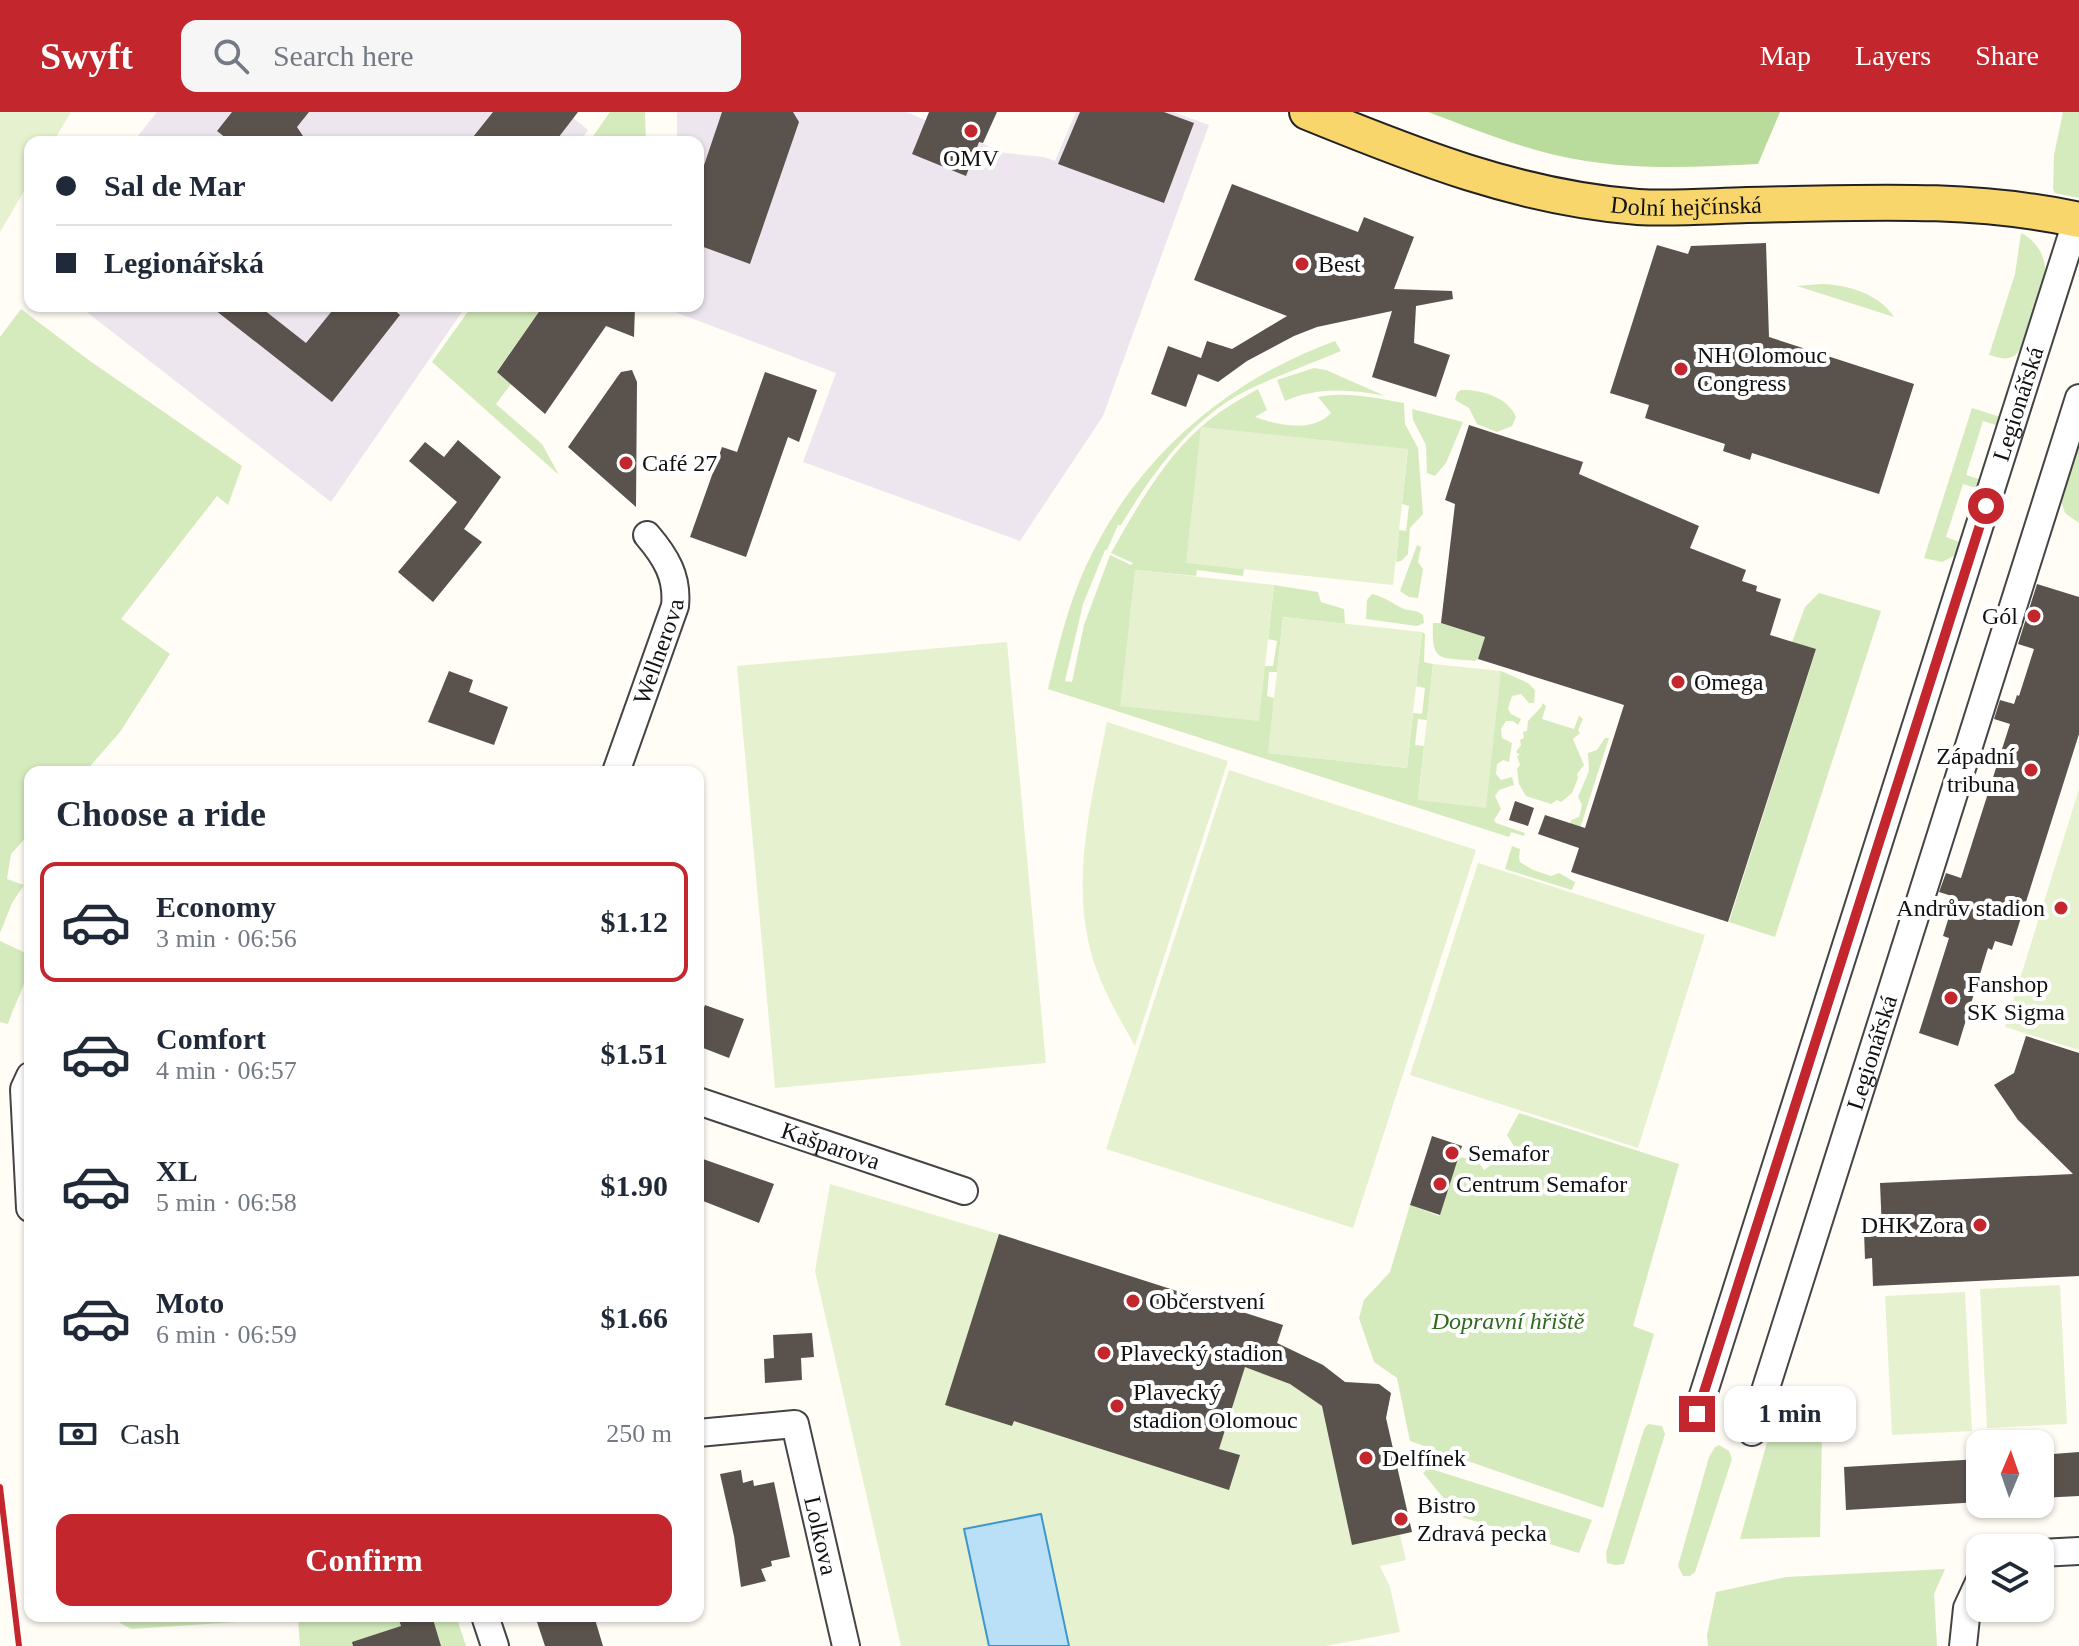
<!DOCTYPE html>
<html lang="en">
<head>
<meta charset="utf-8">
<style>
  :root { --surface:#fff; --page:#f6f6f7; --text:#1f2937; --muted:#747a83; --line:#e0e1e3; --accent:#c4262e }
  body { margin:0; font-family:"Times New Roman",serif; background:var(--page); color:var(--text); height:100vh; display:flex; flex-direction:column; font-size:30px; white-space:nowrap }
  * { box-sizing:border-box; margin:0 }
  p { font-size:26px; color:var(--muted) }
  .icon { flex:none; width:44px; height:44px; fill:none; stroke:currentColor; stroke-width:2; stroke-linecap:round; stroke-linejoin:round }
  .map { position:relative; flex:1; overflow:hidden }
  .panel { position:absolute; left:24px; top:654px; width:680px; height:856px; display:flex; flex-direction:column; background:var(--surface); border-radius:16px; box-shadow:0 2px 6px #0004 }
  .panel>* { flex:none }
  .banner { position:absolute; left:24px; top:24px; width:680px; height:176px; border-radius:16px; box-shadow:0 2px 6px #0004; display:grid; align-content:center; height:176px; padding:0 32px; background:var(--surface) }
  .needle { width:52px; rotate:2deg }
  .tools { position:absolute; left:1966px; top:1318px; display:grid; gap:16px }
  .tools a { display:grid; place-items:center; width:88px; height:88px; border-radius:16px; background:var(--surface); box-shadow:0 2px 6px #0004; font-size:40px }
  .end { position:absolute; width:36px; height:36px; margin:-18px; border:10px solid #c4262e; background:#fff; box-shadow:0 0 0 4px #fff }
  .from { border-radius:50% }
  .bubble { position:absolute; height:56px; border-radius:16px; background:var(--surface); box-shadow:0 2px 6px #0004; font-size:26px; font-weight:700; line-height:56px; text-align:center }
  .banner b { display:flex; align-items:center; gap:28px; height:76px; font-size:30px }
  .banner b+b { border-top:2px solid var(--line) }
  .banner i { width:20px; height:20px; background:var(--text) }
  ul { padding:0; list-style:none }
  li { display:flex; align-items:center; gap:24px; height:120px; margin:0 16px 12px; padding:0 16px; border:4px solid transparent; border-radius:16px }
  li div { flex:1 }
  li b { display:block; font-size:30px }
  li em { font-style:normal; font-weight:700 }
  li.selected { border-color:var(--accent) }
  li>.icon { width:72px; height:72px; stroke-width:1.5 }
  h2 { padding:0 32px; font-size:36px; line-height:96px }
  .pay { display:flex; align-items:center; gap:20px; height:88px; padding:0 32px; font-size:30px }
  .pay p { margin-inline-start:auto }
  .primary-button { display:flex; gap:16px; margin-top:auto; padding:16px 32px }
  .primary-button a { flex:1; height:92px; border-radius:16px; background:var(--accent); color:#fff; font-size:32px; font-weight:700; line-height:92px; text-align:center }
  header { display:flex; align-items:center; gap:48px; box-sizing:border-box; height:112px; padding:0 40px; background:var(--accent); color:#fff }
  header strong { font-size:38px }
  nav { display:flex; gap:44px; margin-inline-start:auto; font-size:28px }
  .search { width:560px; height:72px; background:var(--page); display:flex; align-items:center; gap:20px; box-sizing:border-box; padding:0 28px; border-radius:16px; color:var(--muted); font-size:30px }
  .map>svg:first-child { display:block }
  .industrial { fill:#eee6ef }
  .green { fill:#d5ebbd }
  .forest { fill:#b9dc9c }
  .pitch { fill:#e6f2cf }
  .water { fill:#b9e0f7; stroke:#3f96cf; stroke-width:2 }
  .building { fill:#5a524d }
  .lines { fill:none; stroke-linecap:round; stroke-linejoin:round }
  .minor-casing { stroke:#444; stroke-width:30 }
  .major-casing { stroke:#222; stroke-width:38 }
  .minor { stroke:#fff; stroke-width:26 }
  .major { stroke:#f9d66b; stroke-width:34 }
  .rail { stroke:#c4262e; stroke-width:6 }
  .route { stroke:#c4262e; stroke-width:10 }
  .poi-dot { fill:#c4262e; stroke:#fff; stroke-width:3 }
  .labels { text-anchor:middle; stroke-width:8; stroke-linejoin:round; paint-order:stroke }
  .poi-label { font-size:24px; fill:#111; stroke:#fff; text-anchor:start }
  .street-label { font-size:24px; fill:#111; stroke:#fff }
  .park-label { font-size:24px; font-style:italic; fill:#2f6b1f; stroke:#fff }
</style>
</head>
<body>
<header>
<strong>Swyft</strong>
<div class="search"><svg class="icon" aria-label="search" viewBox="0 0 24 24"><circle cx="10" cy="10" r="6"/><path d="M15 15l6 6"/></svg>Search here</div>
<nav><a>Map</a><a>Layers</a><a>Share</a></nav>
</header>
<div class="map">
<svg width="2079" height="1534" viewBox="0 0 2079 1534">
  <rect width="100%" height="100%" fill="#fffdf5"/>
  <!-- industrial -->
  <path class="industrial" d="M157,0h409l22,18 -8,12h-447z
    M677,0h229l99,41 39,4 11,4 21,-49h97l36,13 -106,291 -83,125 -217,-79 33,-89 -161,-61v-6h23v-164h-21z
    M79,194h387l-135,196z"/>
  <!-- green -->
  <path class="green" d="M610,0h35l1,30h-57z
    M2063,0h16v86l-24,-5 -2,-4 1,-34z
    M2021,121c14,7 23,20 24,35 2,15 -18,81 -31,88 -8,5 -17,1 -25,-1l26,-81z
    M1822,172c27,1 57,10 72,33l-97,-31z
    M472,194h71l-46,65 14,13 -15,20 46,40 17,31 -127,-113z
    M21,197l69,52 152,105 -14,39 -11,-9 -96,123 49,35 -50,78 -35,40h-55v61l-19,21 -4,25 17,6 -12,18 -12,30v-596z
    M1335,229l6,10c-28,12 -57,22 -85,35 -61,27 -101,83 -135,139h-3l-11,25h-2l-22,54 -18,77 7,1 12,-57 26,-70 21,10 2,-2 -22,-10c25,-44 52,-93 90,-126 17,-15 37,-27 57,-38l9,21 -12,7c22,8 58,16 76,-4l-13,-16c28,-6 58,1 86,6l1,21 13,24 5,66 -13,14 -2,26 -7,7 -5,1 3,-32 7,1 3,-25 -7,-2 6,-55 -222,113 58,7 -1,7 -46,-6 -1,6 -61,-6 123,151 6,-55h9l4,-25 -9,-2 6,-54 44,7 3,10 23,7 1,15 -62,-7 -6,55h-8l-2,24 7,2 -5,55 138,15 6,-55 9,1 3,-26 -9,-2 6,-54 3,2 -1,28 9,2 -6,56 -9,-1 -3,26 9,1 -6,54 83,-129 27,12 7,7 -1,13h-5l-8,-9 -9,2 -4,13 3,5 10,5 -3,6 -5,-4h-7l-5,8 1,9 10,5 -3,19 -6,-2 -6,4 -1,10 5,6 11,-3 2,8 -15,5 -4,6 6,13 -7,11 2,3 29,10 -1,3 -13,-4 -2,5 -461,-148c10,-42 20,-84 38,-123 49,-107 139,-185 249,-225z
    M1314,256l12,2 59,26c-34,-7 -68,-9 -100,5l-8,-21z
    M1461,278c20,-1 48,8 55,27l-4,9 -15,6 -20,-8 -8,-16 -14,-8 2,-7z
    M1972,296l29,9 -2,9 -16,-5 -17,54 16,5 -3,9 -16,-5 -17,53 16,6 -8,13 -12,6 -18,-4z
    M1412,297l51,13 -17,41 -11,13 -8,-3 -1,-28 -13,-25z
    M2079,328v83l-14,-10 -4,-12z
    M1417,433l4,2 -3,15 5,7 -5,29 -9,-1 -9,-6z
    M1819,481l62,18 -106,326 -46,-15 87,-272 -24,-8 13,-35z
    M1372,482c13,3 21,10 32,15 8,2 13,1 19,6l1,8 -7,3 -51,-7 1,-19z
    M1433,511h8l44,14 -7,22 -3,2c-35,-4 -44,3 -42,-38z
    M1542,591l4,3 -4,13 32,10 5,-13 4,3 -5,11 2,3 -7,6 11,26 -7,9 1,4 -6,15 -11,9 -4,-2 -6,4 -25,-8 -7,-12 -2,-15 3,-4 -3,-9 3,-1 -4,-3 5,-7 -1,-5 4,-2 -1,-6 4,-1 1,-10 14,-15z
    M1605,626h4l-34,106 -7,-11 3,-13 8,-3 3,-12 -4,-8 11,-26 -1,-18 9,-3z
    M1512,734l8,3 -1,8 1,5 13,8 18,6 8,-3 16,9 -3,8 -67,-21z
    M0,829l30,14c0,25 -15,46 -22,69l-8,-2z
    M1519,1001l160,51 -46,162 21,8 -51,174 -193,-67 -13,-63 -23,-16 -15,-44 5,-18 26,-28 20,-67 29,11 18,-58 18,-1 9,13 31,-22 -8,-13z
    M1773,1309l49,15 -2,101 -80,2z
    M1648,1312l14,2 3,8 -41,130 -9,1 -8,-2 -1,-10 38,-124z
    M1719,1333l10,6 3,8 -37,113 -5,4h-7l-5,-10 31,-109 6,-10z
    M1428,1356l164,52 -13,33 -121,-37 -35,-43z
    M1945,1457l-11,25 3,52h-229l-1,-11 9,-43 70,-15z
    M108,1504h348l10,30h-166l-2,-28 -167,11z"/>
  <!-- forest -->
  <path class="forest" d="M1428,0h352l-22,52c-58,3 -115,6 -172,-3 -54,-8 -107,-30 -158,-49z"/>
  <!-- pitch -->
  <path class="pitch" d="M0,0h71l-18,30h-23v39l-30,51z
    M1201,315l207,22 -15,136 -207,-22z
    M1135,458l139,15 -15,136 -139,-15z
    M1283,505l139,15 -15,136 -139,-15z
    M1007,530l39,421 -271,25 -38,-422z
    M1433,552l68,7 -15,137 -68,-8z
    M1107,610l121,39 -93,285c-19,-34 -39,-67 -47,-106 -15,-71 5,-148 19,-218z
    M1229,658l247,80 -123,378 -247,-79z
    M2079,677v261l-74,-23z
    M1478,751l227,72 -67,213 -228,-73z
    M830,1072l169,50 284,91 -5,18 45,22 22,17 34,2 12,9 -5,25 26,114 -12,3 6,25 -26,6 10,21 10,45 -74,14h-425l-86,-375z
    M2060,1173l7,139 -80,4 -7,-139z
    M1965,1180l7,139 -80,4 -7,-139z"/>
  <!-- water -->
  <path class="water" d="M1041,1402l28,132h-80l-25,-117z"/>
  <!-- building -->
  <path class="building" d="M232,0h77l-12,15 10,15h-76l-14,-11z
    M493,0h85l-23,30h-86z
    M722,0h71l6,10 -49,142 -52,-19v-62z
    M929,0h68l-14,31 -4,-1 -13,34 -54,-22z
    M1080,0h84l30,11 -30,80 -106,-39z
    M1232,72l126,48 6,-15 50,20 -20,52 58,2 1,8 -37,7 -2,37 36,12 -14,42 -64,-20 20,-66 -75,16 -23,9 -47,25 -29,21 -20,-8 -12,33 -35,-13 17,-48 33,12 6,-17 25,8 55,-33 -93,-36z
    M1766,131l3,94 145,47 -35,110 -127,-41 -2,7 -27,-9 2,-7 -80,-26 4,-13 -39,-12 47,-148 31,9 3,-8z
    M210,194h49l47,37 30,-37h54l10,9 -68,87z
    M543,194h92l-1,31 -28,-11 -61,88 -48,-42z
    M632,258l5,12 -1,125 -68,-60 50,-71 3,-4z
    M765,260l52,18 -18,52 -11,-5 -42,120 -56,-20 32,-90 15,5z
    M1469,313l114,37 -4,12 120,52 -9,22 56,22 -4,11 15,5 -1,5 25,8 -11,36 46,14 -88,273 -157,-50 8,-24 -41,-14 7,-19 40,13 39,-123 -146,-46 7,-22 -44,-14 14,-119 -10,-4z
    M458,328l43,37 -37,52 18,13 -49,60 -35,-30 59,-70 -48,-41 16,-19 19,15z
    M2037,472l42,13v137l-67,212 -17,-5 -3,9 -4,-2 -30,98 -39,-13 30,-95 -6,-2 12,-39 -16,-5 7,-19 15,5 49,-154 -16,-5 6,-19 14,4 3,-9 2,1 15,-47 -16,-5z
    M449,559l24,9 -4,12 39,15 -14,38 -66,-23z
    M1515,689l19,7 -6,18 -19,-6z
    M705,893l39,14 -15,39 -31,-12v-22z
    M2026,924l53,17v223l-206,10 -1,-28 -7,1 -1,-27 18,-1 -2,-48 193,-9 -55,-54 -24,-35 20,-12z
    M1432,1024l30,10 -22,69 -30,-10z
    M703,1047l71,25 -15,39 -61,-24v-27z
    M999,1122l284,91 -6,18 46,22 22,17 34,2 12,9 -5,25 26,114 -60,13 -30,-139 -32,-22 -45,-17 -26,82 21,6 -11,35 -215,-69 -2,5 -67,-21z
    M812,1221l2,24 -13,1 1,22 -37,3 -1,-24 10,-1 -1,-23z
    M2079,1340v44l-39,2v-43z
    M1980,1347v43l-134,8 -2,-43z
    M741,1358l2,13 10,-3 1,6 20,-4 16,75 -19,4 1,5 -11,3 5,12 -25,6 -7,-51 -14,-62z
    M411,1504h21l9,30h-88l-1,-4 49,-16 -2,-6z
    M535,1504h59l9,30h-58z"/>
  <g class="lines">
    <!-- minor casing -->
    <g class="minor-casing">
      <g id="minor">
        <path id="s1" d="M616,660l59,-166c3,-29 -9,-49 -28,-71"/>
        <path d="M30,964l-6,13 6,119"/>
        <path id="s2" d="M698,989l266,90"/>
        <path id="s3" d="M1697,1302l380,-1195"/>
        <path id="s4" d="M1752,1320l327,-1034"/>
        <path id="s5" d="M698,1321l97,-9 51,222"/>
        <path d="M2040,1441l39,-2"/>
        <path d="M485,1504l10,30"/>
        <path d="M1963,1534l4,-38 13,-28"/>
      </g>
    </g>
    <!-- major casing -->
    <g class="major-casing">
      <g id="major">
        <path id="s6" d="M1307,0c108,44 213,86 331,95 35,2 73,-1 109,-2 110,-2 223,-9 332,15"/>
      </g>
    </g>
    <!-- minor -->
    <use href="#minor" class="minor"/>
    <!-- major -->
    <use href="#major" class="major"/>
    <!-- rail -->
    <path class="rail" d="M0,1375l19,159"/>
  </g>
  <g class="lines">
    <!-- route -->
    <path class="route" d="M1697,1302l289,-908"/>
  </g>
  <!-- markers -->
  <g class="poi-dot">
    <circle cx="971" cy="19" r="8"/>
    <circle cx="1302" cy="152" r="8"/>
    <circle cx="1681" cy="257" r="8"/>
    <circle cx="626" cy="351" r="8"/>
    <circle cx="2034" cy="504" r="8"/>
    <circle cx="1678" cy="570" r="8"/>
    <circle cx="2031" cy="658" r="8"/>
    <circle cx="2061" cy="796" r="8"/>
    <circle cx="1951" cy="886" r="8"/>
    <circle cx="1452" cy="1041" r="8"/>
    <circle cx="1440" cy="1072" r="8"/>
    <circle cx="1980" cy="1113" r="8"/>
    <circle cx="1133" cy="1189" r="8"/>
    <circle cx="1104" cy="1241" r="8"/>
    <circle cx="1117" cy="1294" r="8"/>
    <circle cx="1366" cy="1346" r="8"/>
    <circle cx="1401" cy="1407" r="8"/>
  </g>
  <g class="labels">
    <!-- poi labels -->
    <g class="poi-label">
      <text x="971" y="54" text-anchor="middle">OMV</text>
      <text x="1318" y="160">Best</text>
      <text x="1697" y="251">NH Olomouc<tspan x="1697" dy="28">Congress</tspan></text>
      <text x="642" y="359">Café 27</text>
      <text x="2018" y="512" text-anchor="end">Gól</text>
      <text x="1694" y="578">Omega</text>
      <text x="2015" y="652" text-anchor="end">Západní<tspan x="2015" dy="28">tribuna</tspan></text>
      <text x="2045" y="804" text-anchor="end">Andrův stadion</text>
      <text x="1967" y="880">Fanshop<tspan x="1967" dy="28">SK Sigma</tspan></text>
      <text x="1468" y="1049">Semafor</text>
      <text x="1456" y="1080">Centrum Semafor</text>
      <text x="1964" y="1121" text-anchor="end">DHK Zora</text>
      <text x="1149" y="1197">Občerstvení</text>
      <text x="1120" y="1249">Plavecký stadion</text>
      <text x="1133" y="1288">Plavecký<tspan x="1133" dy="28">stadion Olomouc</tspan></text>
      <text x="1382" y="1354">Delfínek</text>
      <text x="1417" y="1401">Bistro<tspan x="1417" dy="28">Zdravá pecka</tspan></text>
    </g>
    <!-- street labels -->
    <g class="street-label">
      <text dy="8" stroke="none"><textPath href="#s6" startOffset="394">Dolní hejčínská</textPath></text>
      <text dy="8" stroke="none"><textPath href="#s3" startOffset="1060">Legionářská</textPath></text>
      <text dy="8" stroke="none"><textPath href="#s1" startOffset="128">Wellnerova</textPath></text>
      <text dy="8" stroke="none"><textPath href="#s4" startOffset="398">Legionářská</textPath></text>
      <text dy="8" stroke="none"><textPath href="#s2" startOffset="140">Kašparova</textPath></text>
      <text dy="8" stroke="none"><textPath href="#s5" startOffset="212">Lolkova</textPath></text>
    </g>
    <!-- park labels -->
    <g class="park-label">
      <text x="1508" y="1217">Dopravní hřiště</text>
    </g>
  </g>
</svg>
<div class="tools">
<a><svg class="needle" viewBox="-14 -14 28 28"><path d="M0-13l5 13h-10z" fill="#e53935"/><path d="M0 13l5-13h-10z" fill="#747a83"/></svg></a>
<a><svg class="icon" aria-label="layers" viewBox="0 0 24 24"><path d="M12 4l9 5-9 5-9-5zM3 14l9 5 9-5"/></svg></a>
</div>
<i class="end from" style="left:1986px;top:394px"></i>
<i class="end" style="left:1697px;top:1302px"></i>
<div class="bubble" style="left:1724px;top:1274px;width:132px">1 min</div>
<div class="banner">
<b><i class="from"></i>Sal de Mar</b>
<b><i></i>Legionářská</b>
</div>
<section class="panel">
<h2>Choose a ride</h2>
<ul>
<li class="selected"><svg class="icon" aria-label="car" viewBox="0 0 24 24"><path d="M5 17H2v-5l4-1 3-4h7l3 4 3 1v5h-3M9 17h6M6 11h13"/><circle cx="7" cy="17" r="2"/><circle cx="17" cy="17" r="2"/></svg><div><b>Economy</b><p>3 min · 06:56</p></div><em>$1.12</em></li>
<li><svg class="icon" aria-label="car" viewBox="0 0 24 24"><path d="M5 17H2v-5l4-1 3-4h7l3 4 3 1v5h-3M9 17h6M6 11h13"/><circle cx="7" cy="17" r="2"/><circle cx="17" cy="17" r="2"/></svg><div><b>Comfort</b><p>4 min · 06:57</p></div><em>$1.51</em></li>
<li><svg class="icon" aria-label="car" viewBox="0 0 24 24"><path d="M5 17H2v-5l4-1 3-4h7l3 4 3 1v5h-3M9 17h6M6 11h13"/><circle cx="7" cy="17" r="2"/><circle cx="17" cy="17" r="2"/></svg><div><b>XL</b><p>5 min · 06:58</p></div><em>$1.90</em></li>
<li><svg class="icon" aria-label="car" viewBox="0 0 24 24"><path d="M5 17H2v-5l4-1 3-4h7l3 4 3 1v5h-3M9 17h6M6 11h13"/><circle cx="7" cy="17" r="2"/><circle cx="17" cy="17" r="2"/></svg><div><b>Moto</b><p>6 min · 06:59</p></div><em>$1.66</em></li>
</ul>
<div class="pay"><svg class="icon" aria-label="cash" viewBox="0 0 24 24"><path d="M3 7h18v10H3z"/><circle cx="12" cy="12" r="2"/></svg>Cash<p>250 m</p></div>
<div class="primary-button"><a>Confirm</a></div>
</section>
</div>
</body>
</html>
